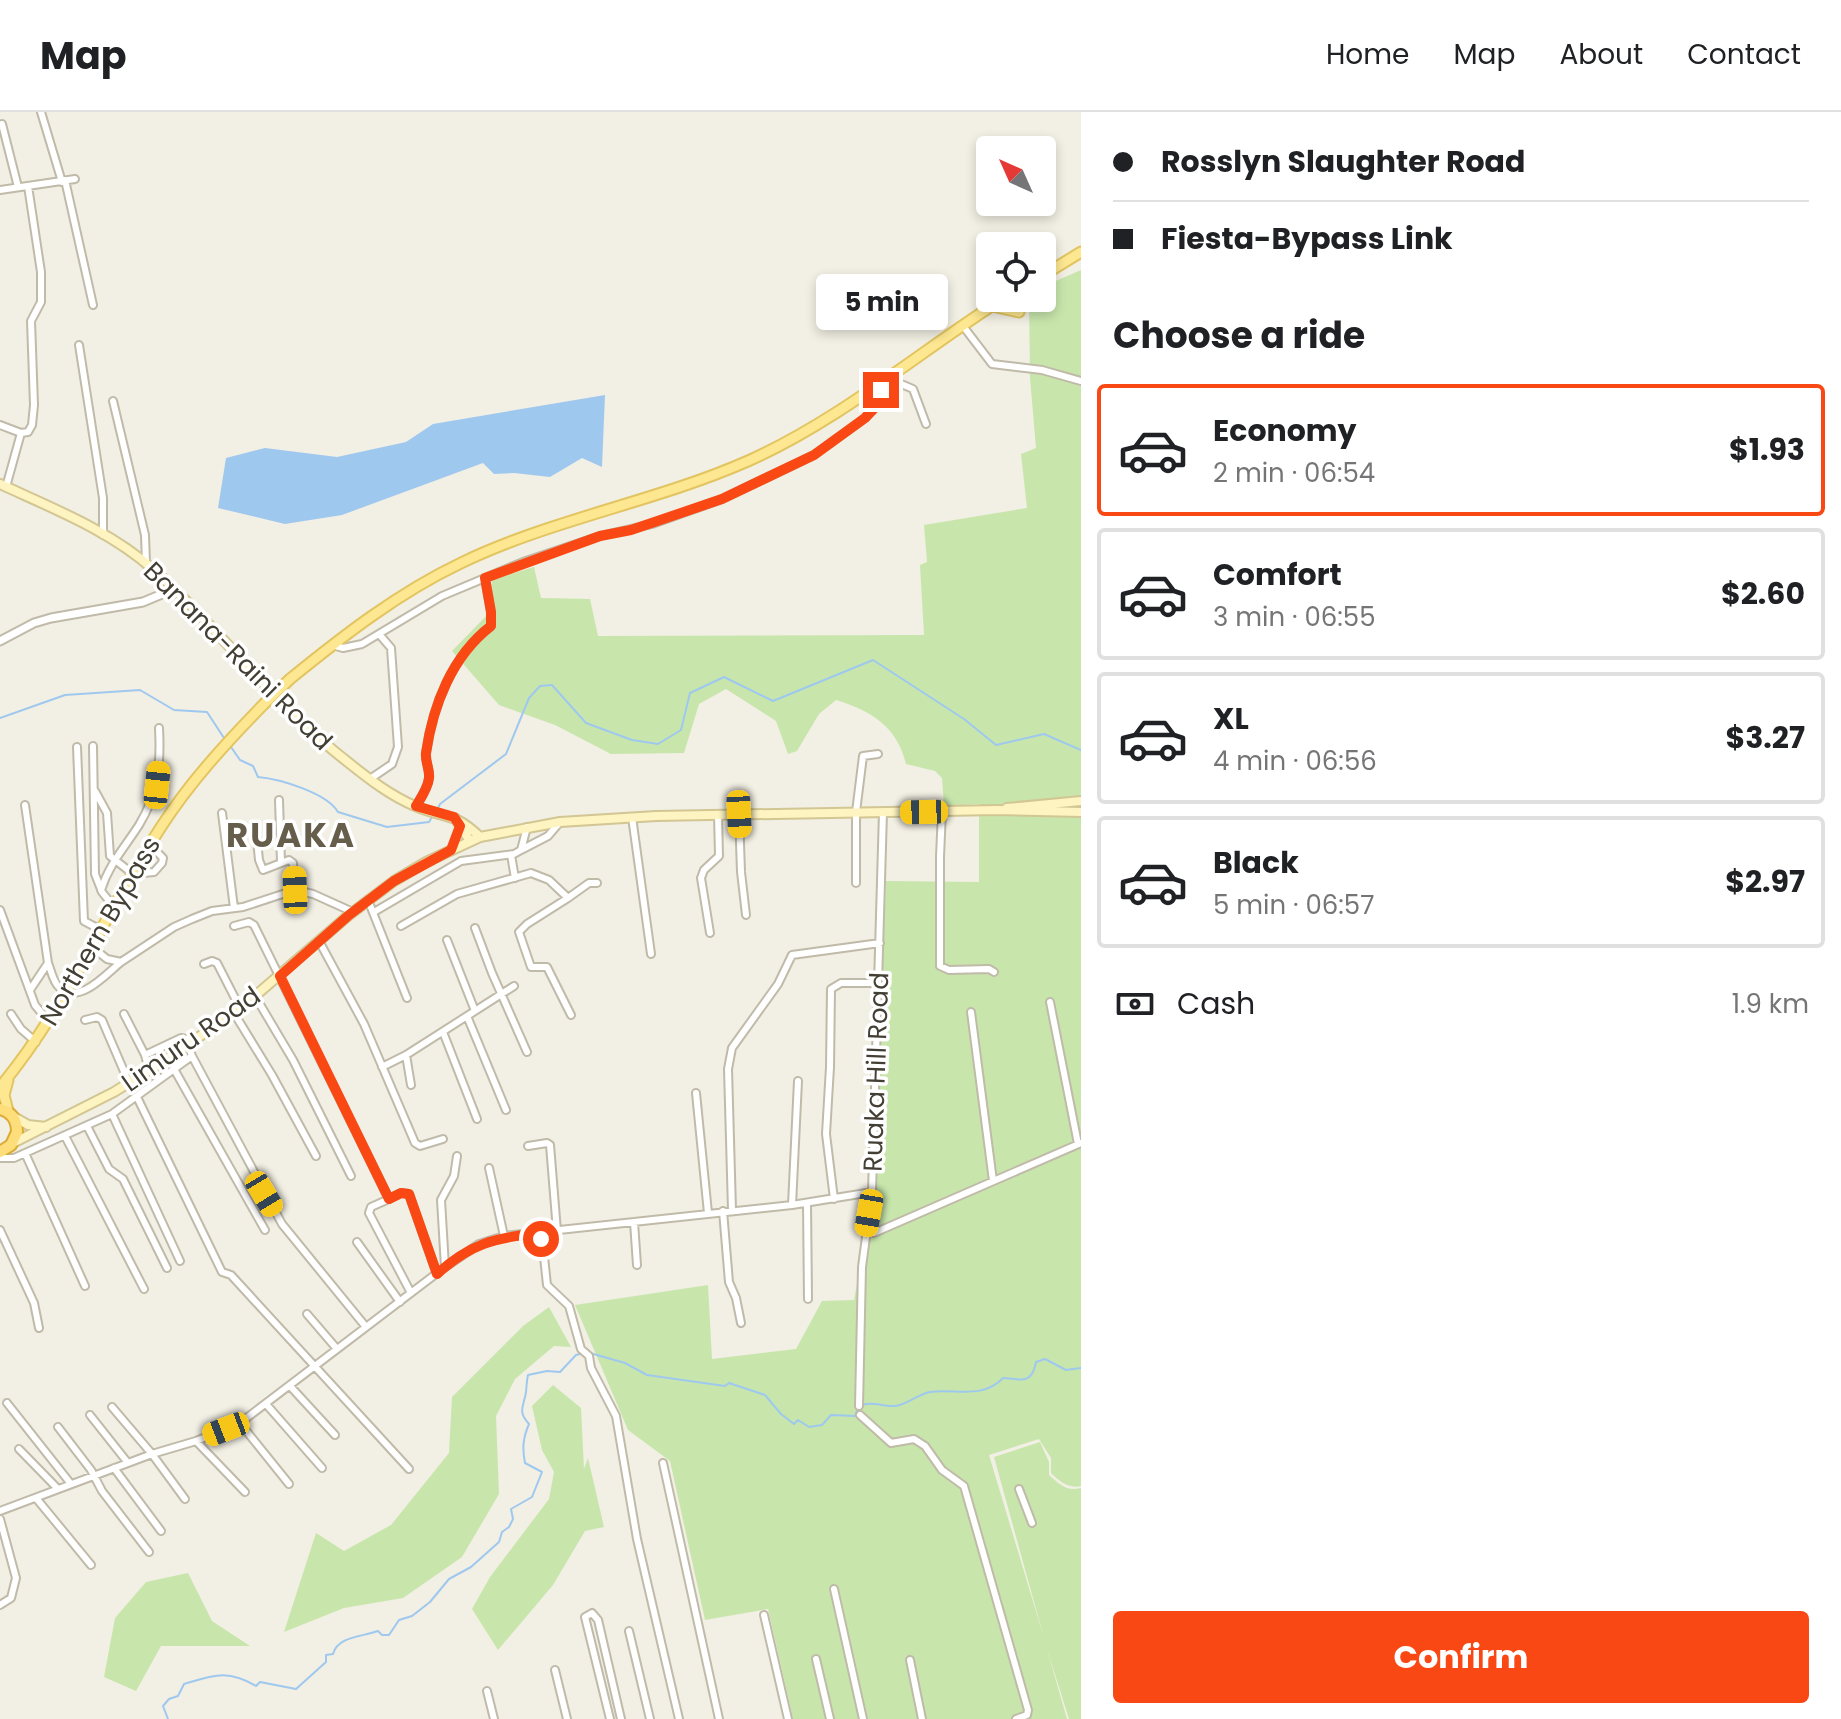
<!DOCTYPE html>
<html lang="en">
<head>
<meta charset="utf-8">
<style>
  :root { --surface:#fff; --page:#f6f6f6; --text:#202124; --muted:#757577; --line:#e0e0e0; --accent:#f94814 }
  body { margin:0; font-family:Poppins,sans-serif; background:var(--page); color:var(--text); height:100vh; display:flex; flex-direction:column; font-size:30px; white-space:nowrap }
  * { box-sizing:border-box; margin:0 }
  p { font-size:26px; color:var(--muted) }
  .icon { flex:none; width:44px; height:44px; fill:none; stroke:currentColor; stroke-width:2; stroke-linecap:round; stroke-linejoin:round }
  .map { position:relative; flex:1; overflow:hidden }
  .sheet { display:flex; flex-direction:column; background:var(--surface); width:760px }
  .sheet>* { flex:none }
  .banner { display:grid; align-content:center; height:176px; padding:0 32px; background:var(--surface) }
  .needle { width:52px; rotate:315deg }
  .controls { position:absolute; left:976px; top:24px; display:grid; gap:16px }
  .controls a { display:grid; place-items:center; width:80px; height:80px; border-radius:8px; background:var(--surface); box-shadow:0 4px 12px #0003; font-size:40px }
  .end { position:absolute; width:36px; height:36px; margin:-18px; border:10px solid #f94814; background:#fff; box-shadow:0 0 0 4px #fff }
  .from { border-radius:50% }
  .bubble { position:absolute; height:56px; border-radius:8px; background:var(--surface); box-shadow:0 4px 12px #0003; font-size:26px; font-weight:700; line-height:56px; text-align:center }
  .car { position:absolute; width:24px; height:48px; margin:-24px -12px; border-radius:10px; box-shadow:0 0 6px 2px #0007; background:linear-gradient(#f5c518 24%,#345 0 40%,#f5c518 0 76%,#345 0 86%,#f5c518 0) }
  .banner b { display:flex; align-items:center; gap:28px; height:76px; font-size:30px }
  .banner b+b { border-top:2px solid var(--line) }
  .banner i { width:20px; height:20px; background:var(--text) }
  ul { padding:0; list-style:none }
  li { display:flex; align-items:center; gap:24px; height:132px; margin:0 16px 12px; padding:0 16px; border:4px solid var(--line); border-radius:8px }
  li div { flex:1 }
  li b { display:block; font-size:30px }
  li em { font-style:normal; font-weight:700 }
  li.active { border-color:var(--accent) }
  li>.icon { width:72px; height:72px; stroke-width:1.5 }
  h2 { padding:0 32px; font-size:36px; line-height:96px }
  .pay { display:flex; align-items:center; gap:20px; height:88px; padding:0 32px; font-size:30px }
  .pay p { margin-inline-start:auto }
  .primary-button { display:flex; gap:16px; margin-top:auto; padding:16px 32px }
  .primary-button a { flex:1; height:92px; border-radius:8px; background:var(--accent); color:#fff; font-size:32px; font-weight:700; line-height:92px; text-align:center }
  header { display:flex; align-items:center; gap:48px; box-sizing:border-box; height:112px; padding:0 40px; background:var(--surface); border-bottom:2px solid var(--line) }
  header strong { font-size:38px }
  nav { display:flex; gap:44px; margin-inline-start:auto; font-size:28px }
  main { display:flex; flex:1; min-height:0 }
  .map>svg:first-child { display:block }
  .green { fill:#c8e6ac }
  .water { fill:#9fc8ef }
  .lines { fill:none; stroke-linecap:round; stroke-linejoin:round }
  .stream { stroke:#9fc8ef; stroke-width:2 }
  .minor-casing { stroke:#c0baa9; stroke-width:10 }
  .tertiary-casing { stroke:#c0baa9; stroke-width:11 }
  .secondary-casing { stroke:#d2c693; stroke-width:12 }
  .primary-casing { stroke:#e2c561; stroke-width:13 }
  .trunk-casing { stroke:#dcab34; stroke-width:14 }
  .minor { stroke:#fff; stroke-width:6 }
  .tertiary { stroke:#fff; stroke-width:7 }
  .secondary { stroke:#fef4c1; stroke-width:8 }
  .primary { stroke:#fde791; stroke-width:9 }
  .trunk { stroke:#fdde7a; stroke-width:10 }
  .primary-bridge-casing { stroke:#e2c561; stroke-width:13; stroke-linecap:butt }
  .primary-bridge { stroke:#fde791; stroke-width:9 }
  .route { stroke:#f94814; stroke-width:10 }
  .labels { text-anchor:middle; stroke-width:7; stroke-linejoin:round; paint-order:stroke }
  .street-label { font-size:26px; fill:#443f34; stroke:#fff }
  .district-label { font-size:34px; font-weight:bold; letter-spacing:2px; fill:#665d4b; stroke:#fff }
</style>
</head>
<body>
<header>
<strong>Map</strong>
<nav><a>Home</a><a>Map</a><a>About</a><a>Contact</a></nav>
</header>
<main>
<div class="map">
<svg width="1081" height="1607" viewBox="0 0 1081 1607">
  <rect width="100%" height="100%" fill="#f2efe4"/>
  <!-- green -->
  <path class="green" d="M1081,158v1216c-12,3 -22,-5 -30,-13v-15l-12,-19 -50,16 55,183 -50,-181 46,-15 9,20v13c10,9 18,17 32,13v231h-12l-22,-70 20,70h-274l-25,-110 -63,11 -35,-159 -42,-31 -53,-125 133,-20 4,74 84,-10 26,-48 32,-1 20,-106 12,-313 93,1v-78l-35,2 -2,-28 -7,-7 -29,-7c-9,-38 -35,-53 -70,-64l-17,14 -22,37 -9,3 -12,-33 -50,-32 -27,15 -15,49 -73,1 -56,-29 -56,-20 -47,-54 39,-40 1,-31 42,-13 7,31 49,1 8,37 326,-1 -4,-70 7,-3 -3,-37 103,-17 -6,-54 15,-6 -6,-70 -1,-80h13v-11z
    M549,1195l22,40 -17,-1 -39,33 -19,37 3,78 -37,63 -59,41 -59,10 -60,24 32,-99 28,18 47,-26 58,-72 3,-56 71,-71z
    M553,1273l28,23 3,61 4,-11 16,69 -19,4 -32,54 -55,65 -26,-41 18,-32 59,-78 5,-27 -12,-22 -10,-44z
    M188,1461l24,48 38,25h-89l-25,45 -32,-14 11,-59 31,-36z"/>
  <!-- water -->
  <path class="water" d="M605,283l-3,72 -20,-9 -32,19 -36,-4 -20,1 -11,-11 -141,52 -57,9 -67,-16 8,-50 39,-10 72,9 69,-15 27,-18z"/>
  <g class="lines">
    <!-- stream -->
    <path class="stream" d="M0,606l65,-23 75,-5 34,20 33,2 17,26
      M231,635l9,13 13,6 5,11c22,2 69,16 80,35l49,15 42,-5 3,-5
      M436,700l4,-8 66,-50 23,-56 11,-12 12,-1 34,38 46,17 26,4 23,-14 9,-37 34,-16 49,24 100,-41 91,59 32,26 48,-11 37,16
      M590,1241l35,10 22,12 78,11 4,-3 36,12 16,19 13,10 4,-4 11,7 13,-2 9,-10 24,1 3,-8
      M862,1293c13,-4 20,2 32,1 11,0 24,-12 36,-14 25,-4 52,8 73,-14 14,0 29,9 33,-16l9,-3 21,11 15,-2
      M168,1607l-5,-13 6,-7 9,-3 6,-12c30,-9 44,-15 72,2l4,-4 36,7 30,-27v-7l7,-1c5,-18 29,-17 45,-23l4,4h7l10,-15 13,-4 18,-14 19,-23 22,-12 28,-25 3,-10 7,-5 4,-8 -2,-10 21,-12 10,-25 -17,-9c-3,-15 -2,-25 4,-39 -10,-11 -7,-15 -4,-27 2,-7 1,-14 3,-22l19,-4 13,1 16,-17 8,-2"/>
    <!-- minor casing -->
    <g class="minor-casing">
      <path id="minor" d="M41,0l21,70
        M2,12l16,63
        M65,68l28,125
        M0,78l75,-11
        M963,214l29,38 50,6 39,11
        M79,233l24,153v37
        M887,266l26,11 13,35
        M113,289l32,134 1,28
        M0,313l21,8
        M6,375l15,-54 7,-1 4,-7 2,-20 -3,-84 10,-19v-30l-13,-86
        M332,533l11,3 19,-4 80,-48 81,-34 77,-26 52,-12 70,-25 92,-44 51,-37 17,-18 -4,-16
        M93,634l2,128 7,18 12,15
        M77,635l7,174 17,9
        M370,667l22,-15 6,-17 -7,-99 -12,-14
        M95,679l12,22 3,43 23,18 21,-2 8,-9 1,-5 -13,-13
        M279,688l2,63
        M25,693l23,158c3,7 5,19 11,24 20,19 47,-13 62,-25
        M416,694c5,-8 12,-18 13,-28 1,-9 -4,-16 -3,-25 7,-48 26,-97 65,-127v-14l-6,-34
        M942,699l-2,46v109l9,4 40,-1 5,3
        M222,701l12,95
        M739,702l2,58 5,43
        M632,705l19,137
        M257,728l2,20 4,10 26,-10 4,3 2,27
        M521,738l27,-14 12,-14
        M511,743l4,23
        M856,771v-71l7,-56 15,-2
        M101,778c8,-26 24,-43 38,-65 19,-31 22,-61 20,-97
        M568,786l-41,26 -8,8 12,35h16l24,48
        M368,788l39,98
        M0,798l35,95 13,16
        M374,800l87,-51 53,-7 7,-4 6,-23
        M234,814l15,-4 5,3 135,274 12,-6 8,1 28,80
        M401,814l56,-32 74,-21 18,7 19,18 21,-15h8
        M475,816l17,45 35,79
        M710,821l-9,-55 3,-8 15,-14 -1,-42
        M447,828l28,71
        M319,829l45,83 51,119 5,3 23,-7
        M92,835l15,12 14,3 53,-35 18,-8 20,-8 31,-4 52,-17 18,4 40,18
        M204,852l8,-3 5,2 23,45
        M30,878l18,-27
        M255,884l38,64 58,116
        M1050,890l28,142
        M971,900l22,169
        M234,901l38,62 44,81
        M11,902l10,15 15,13
        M124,902l21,41 4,15
        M467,904l39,94
        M85,908l12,-3 5,3 27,63
        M443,920l34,87
        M145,943l36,-17 14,3
        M406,943l5,30
        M192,944l90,168 84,103
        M382,955l24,-12 108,-69
        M174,957l91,161
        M696,981l12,120
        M137,985l85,175 9,3 178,194
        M112,1002l68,147
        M87,1014l22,43 14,10 44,89
        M65,1024l79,153
        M528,1034l19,-3 3,2 7,86
        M25,1041l60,133
        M0,1046h14l98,-44 80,-58 -4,-11
        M489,1056l15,68
        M389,1087l-18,8 -2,6 42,80
        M834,1087l-8,-65 4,-67 1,-78 10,-6h37
        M807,1091l1,96
        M792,1093l6,-124
        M732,1098l-4,-141 4,-21 46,-64 14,-29 88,-12
        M723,1099l6,71 7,16 5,25
        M634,1110l3,43
        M0,1118l34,73 5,25
        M538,1121l5,14 4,38 22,21 12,43 8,7 2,12 25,48 21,123 42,180
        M874,1121l207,-90
        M357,1130l43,60
        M445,1155l-4,-67 13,-24 3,-20
        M307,1202l30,35
        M290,1274l45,49
        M7,1291l64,81
        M266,1292l56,64
        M859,1294l3,-139 10,-75 11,-380
        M112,1295l40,47 33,45
        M90,1303l38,48
        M860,1303l31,28 23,-4 11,7 17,24 22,16 64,224 -1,5 -11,4
        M240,1311l49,61
        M58,1315l33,43 11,21 47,61
        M196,1329l49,51
        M19,1337l39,40
        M663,1351l56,256
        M114,1356l47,63
        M1019,1377l13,34
        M36,1386l55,67
        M0,1399l152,-57 44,-13 44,-18 205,-156 34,-23 25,-8 288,-31 80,-13
        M0,1407l16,59 -5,20 -11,7
        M834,1477l29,130
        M764,1503l24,104
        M629,1519l21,88
        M816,1547l14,60
        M910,1548l12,59
        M555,1558l12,49
        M487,1579l7,28
        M610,1607l-25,-102 7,-4 6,7 23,99"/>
    </g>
    <!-- tertiary casing -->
    <g class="tertiary-casing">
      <path id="tertiary" d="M0,529l34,-18 17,-5 92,-16 31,-13"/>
    </g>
    <!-- secondary casing -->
    <g class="secondary-casing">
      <path id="secondary" d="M0,372c52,24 111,47 154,86 68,61 122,137 195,193 20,16 42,33 66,43 30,13 38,5 65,31
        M1007,696l74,-7
        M455,706l15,23
        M14,1005l14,8 18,2
        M11,1032l103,-52 63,-39 78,-57 94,-81 45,-34 32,-19 54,-25 80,-15 96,-6 342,-6 83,2"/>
    </g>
    <!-- primary casing -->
    <g class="primary-casing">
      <path id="primary" d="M1042,164l39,-24
        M992,194l27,6
        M290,567c53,-43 108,-86 171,-116 91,-44 194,-61 287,-102 92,-41 171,-109 256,-163
        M8,968l-4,15 4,16
        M0,975c66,-79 105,-174 161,-260 29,-45 65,-84 102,-122"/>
    </g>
    <!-- trunk casing -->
    <g class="trunk-casing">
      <path id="trunk" d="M0,997c12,3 17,11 17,23l-6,13 -11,7"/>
    </g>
    <!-- minor -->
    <use href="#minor" class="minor"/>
    <!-- tertiary -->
    <use href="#tertiary" class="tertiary"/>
    <!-- secondary -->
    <use href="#secondary" class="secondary"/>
    <!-- primary -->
    <use href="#primary" class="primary"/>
    <!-- trunk -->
    <use href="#trunk" class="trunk"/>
    <!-- primary-bridge casing -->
    <g class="primary-bridge-casing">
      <path id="primary-bridge" d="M263,593l27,-26"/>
    </g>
    <!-- primary-bridge -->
    <use href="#primary-bridge" class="primary-bridge"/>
  </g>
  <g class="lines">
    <!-- route -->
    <path class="route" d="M541,1127l-3,-6c-44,5 -68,11 -101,41l-28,-80 -8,-1 -12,6 -109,-223 69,-61 45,-34 57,-31 9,-24 -6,-9 -38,-11c5,-8 12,-18 13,-28 1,-9 -4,-16 -3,-25 7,-48 26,-97 65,-127v-14l-6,-34 115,-42 31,-6 91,-31 92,-44 51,-37 17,-18 -1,-10"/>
  </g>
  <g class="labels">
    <!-- street labels -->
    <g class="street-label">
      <text transform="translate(238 544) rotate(45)" y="9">Banana-Raini Road</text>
      <text transform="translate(100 819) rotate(-60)" y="9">Northern Bypass</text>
      <text transform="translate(191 927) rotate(-35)" y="9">Limuru Road</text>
      <text transform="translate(876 960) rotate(-88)" y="9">Ruaka Hill Road</text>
    </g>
    <!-- district labels -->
    <g class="district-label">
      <text x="291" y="735">RUAKA</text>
    </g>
  </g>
</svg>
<div class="controls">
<a><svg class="needle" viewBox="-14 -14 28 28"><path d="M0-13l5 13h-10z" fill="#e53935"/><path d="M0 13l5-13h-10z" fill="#757577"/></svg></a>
<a><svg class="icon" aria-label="locate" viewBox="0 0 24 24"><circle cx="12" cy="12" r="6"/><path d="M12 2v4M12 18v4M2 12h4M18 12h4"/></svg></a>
</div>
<i class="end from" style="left:541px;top:1127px"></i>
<i class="end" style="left:881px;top:278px"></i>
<div class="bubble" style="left:816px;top:162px;width:132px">5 min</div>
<i class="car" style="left:157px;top:673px;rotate:6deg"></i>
<i class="car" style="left:924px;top:700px;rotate:269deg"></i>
<i class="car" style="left:739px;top:702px;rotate:177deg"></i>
<i class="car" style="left:295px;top:778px;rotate:358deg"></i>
<i class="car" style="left:264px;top:1082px;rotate:149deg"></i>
<i class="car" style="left:869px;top:1101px;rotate:190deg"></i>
<i class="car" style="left:226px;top:1317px;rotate:249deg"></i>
</div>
<section class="sheet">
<div class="banner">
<b><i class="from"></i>Rosslyn Slaughter Road</b>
<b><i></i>Fiesta-Bypass Link</b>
</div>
<h2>Choose a ride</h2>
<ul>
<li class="active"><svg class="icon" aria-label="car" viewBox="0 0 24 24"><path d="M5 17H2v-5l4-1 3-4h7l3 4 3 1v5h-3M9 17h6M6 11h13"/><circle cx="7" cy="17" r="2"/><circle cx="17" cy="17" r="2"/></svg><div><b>Economy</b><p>2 min · 06:54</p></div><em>$1.93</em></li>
<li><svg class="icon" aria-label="car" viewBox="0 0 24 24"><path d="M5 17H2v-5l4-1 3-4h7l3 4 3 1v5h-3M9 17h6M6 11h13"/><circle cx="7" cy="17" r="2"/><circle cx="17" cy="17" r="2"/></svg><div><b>Comfort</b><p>3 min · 06:55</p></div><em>$2.60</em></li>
<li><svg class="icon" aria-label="car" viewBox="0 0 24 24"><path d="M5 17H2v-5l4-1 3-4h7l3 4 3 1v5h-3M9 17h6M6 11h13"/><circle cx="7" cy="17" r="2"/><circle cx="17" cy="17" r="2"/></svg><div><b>XL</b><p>4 min · 06:56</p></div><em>$3.27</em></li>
<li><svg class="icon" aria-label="car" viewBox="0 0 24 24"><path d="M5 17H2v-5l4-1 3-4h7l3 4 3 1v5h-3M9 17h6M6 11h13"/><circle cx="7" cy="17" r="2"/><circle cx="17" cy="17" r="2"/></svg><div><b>Black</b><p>5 min · 06:57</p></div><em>$2.97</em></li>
</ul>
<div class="pay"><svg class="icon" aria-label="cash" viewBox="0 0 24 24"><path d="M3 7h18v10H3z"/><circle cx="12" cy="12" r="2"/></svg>Cash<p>1.9 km</p></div>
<div class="primary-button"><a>Confirm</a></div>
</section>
</main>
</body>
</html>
